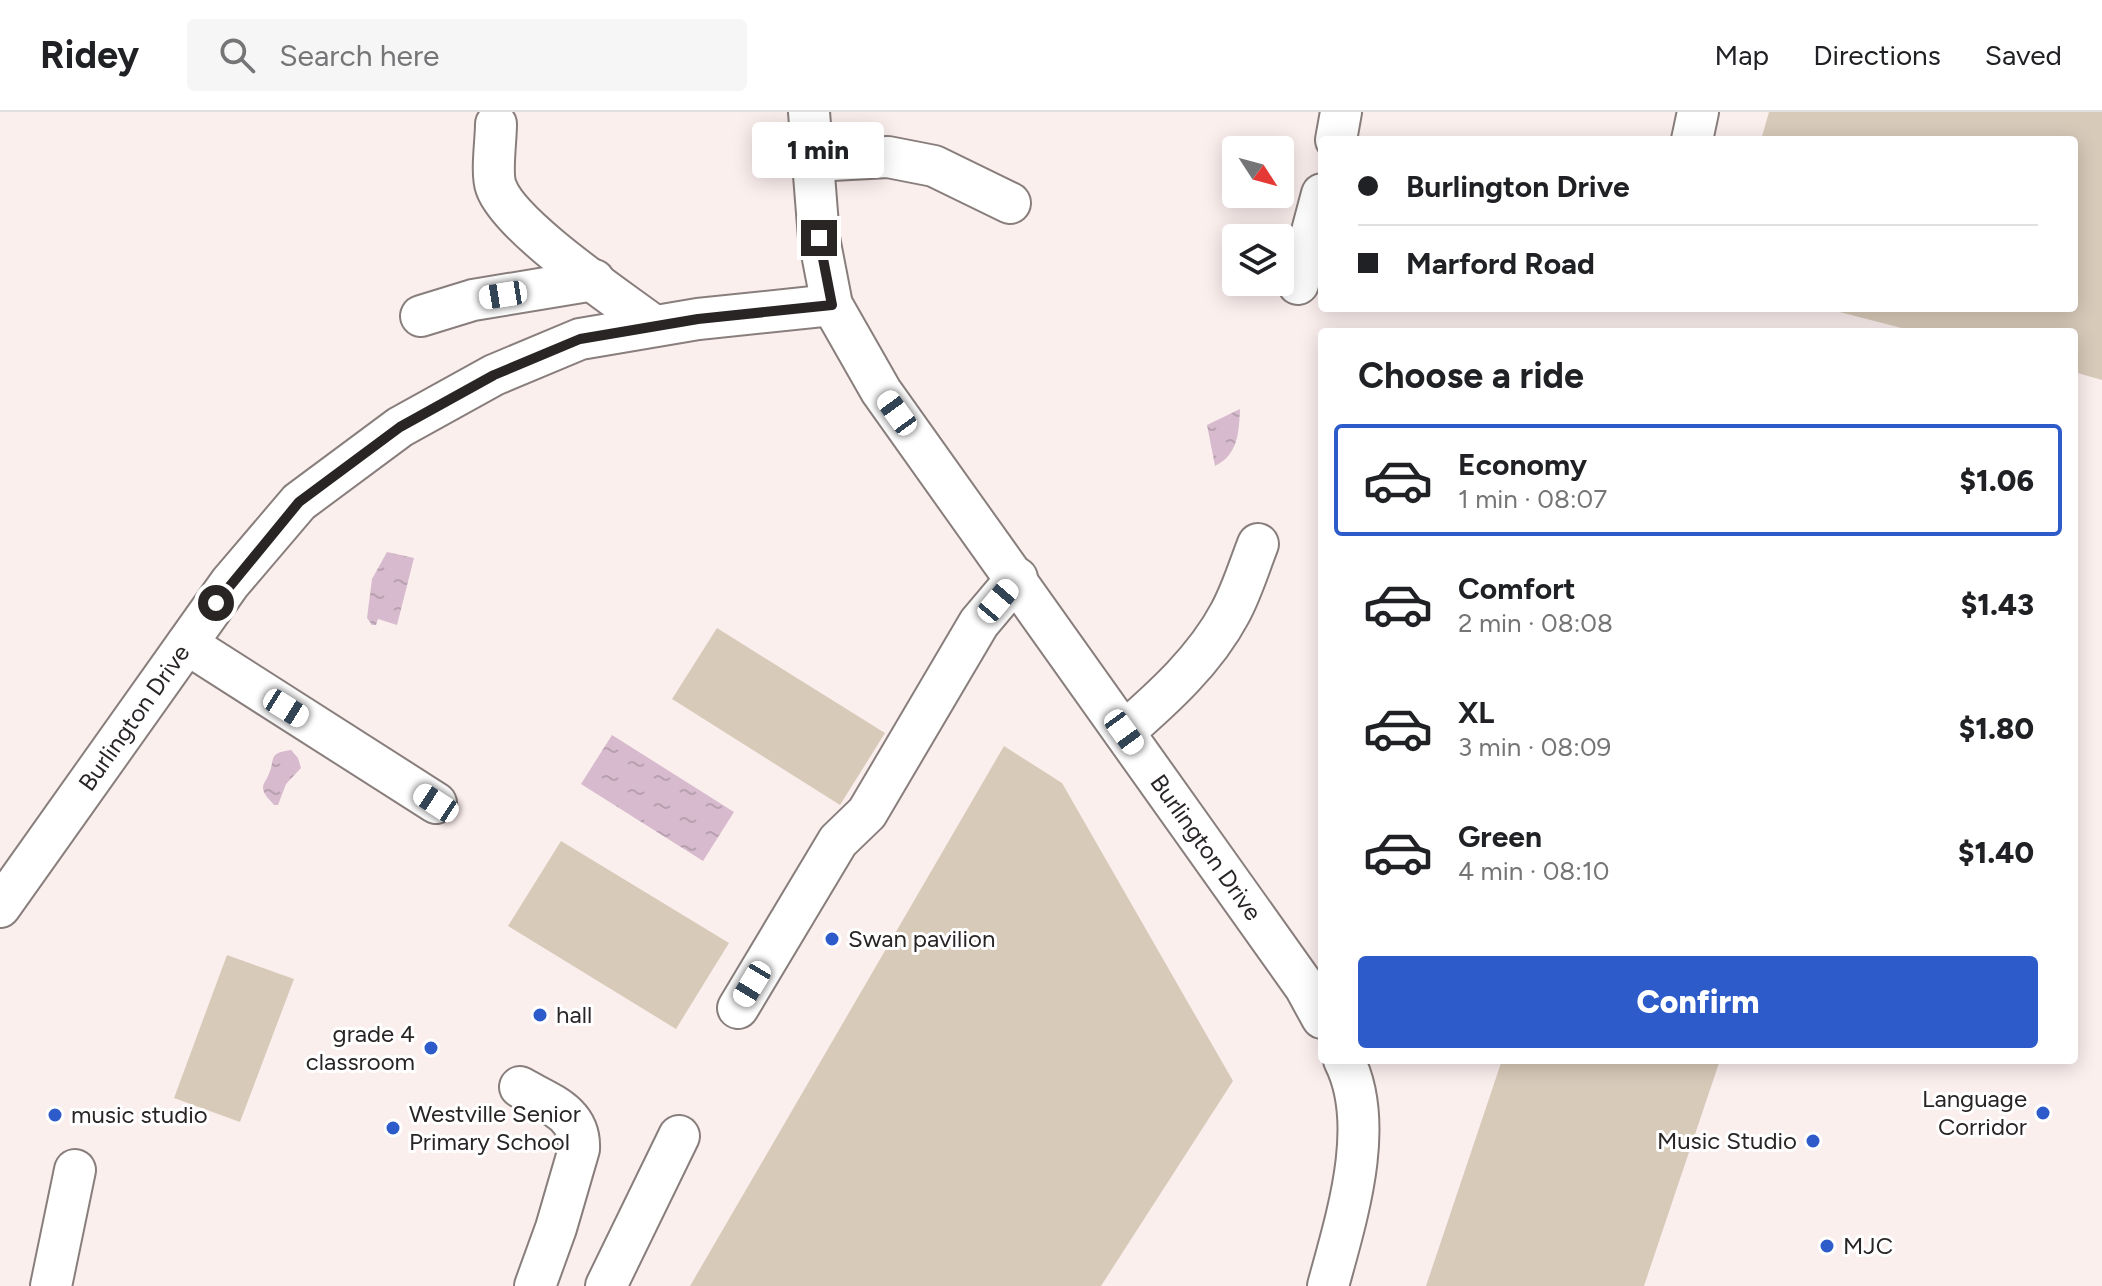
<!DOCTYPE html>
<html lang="en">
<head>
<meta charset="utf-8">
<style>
  :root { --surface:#fff; --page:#f6f6f6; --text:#202124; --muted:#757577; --line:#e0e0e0; --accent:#2d5bca }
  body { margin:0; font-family:Figtree,sans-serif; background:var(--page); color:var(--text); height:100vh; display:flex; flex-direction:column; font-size:30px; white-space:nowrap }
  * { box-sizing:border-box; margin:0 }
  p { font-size:26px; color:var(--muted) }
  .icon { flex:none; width:44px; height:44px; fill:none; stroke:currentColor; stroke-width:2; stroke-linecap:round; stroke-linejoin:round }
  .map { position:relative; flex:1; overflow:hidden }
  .details { position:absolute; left:1318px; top:216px; width:760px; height:736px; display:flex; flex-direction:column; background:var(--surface); border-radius:8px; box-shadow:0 4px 20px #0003 }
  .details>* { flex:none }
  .hud { position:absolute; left:1318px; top:24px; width:760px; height:176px; border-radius:8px; box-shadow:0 4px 20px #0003; display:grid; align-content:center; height:176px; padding:0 40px; background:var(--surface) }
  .needle { width:52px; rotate:126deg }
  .fabs { position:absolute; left:1222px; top:24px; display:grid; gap:16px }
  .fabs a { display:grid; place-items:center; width:72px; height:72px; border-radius:8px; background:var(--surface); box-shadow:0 4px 20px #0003; font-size:40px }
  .end { position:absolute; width:36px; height:36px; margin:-18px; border:10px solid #292525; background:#fff; box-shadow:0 0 0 4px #fff }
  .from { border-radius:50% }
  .bubble { position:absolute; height:56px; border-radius:8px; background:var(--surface); box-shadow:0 4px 20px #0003; font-size:26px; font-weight:800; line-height:56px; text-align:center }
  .car { position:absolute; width:24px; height:48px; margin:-24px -12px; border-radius:10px; box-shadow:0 0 6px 2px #0007; background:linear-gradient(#fff 24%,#345 0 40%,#fff 0 76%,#345 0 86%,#fff 0) }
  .hud b { display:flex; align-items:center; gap:28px; height:76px; font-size:30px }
  .hud b+b { border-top:2px solid var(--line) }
  .hud i { width:20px; height:20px; background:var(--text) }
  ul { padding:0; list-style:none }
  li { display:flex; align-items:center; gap:24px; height:112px; margin:0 16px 12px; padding:0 24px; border:4px solid transparent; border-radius:8px }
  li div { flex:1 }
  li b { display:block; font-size:30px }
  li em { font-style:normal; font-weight:800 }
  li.current { border-color:var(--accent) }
  li>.icon { width:72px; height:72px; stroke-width:1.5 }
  h2 { padding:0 40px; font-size:36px; line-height:96px }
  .cta { display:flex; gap:16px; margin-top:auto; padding:16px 40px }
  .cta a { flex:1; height:92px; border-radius:8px; background:var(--accent); color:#fff; font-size:32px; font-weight:800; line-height:92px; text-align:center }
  header { display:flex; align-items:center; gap:48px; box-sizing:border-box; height:112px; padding:0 40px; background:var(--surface); border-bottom:2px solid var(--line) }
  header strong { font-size:38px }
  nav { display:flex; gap:44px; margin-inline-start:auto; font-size:28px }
  .search { width:560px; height:72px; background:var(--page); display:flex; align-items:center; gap:20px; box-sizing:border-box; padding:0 28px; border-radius:8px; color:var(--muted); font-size:30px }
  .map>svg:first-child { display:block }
  .pitch { fill:#d8cab9 }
  .water { fill:url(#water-ripples) }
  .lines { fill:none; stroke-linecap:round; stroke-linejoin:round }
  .minor-casing { stroke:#887e7c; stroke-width:44 }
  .minor { stroke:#fff; stroke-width:40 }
  .route { stroke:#292525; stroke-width:10 }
  .poi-dot { fill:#2d5bca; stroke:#fff; stroke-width:3 }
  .labels { text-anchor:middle; stroke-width:6; stroke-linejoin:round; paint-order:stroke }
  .street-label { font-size:24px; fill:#292525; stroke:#fff }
  .poi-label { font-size:24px; fill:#292525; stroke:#fff; text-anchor:start }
</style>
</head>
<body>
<header>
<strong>Ridey</strong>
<div class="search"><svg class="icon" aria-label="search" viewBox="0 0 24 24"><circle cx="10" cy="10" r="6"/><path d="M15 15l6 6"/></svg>Search here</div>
<nav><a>Map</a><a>Directions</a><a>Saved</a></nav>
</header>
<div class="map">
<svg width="2102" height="1174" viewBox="0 0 2102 1174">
  <defs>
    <pattern id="water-ripples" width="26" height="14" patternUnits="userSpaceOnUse" patternTransform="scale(2)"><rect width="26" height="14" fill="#d7bace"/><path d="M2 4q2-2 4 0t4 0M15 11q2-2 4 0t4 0" fill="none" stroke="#b9a0b1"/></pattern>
  </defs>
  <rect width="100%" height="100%" fill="#fbefee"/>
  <!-- pitch -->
  <path class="pitch" d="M1769,0h333v268l-28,-8v-40h-157l-93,-24h250v-168h-313z
    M717,516l168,105 -45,72 -168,-106z
    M1004,634l58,37 171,298 -132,205h-411z
    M561,729l168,102 -53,86 -168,-103z
    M227,843l67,24 -54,143 -66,-24z
    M1502,948h218l-76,226h-218z"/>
  <!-- water -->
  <path class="water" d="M1240,297c-1,23 -2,46 -25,57l-8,-41z
    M387,440l27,6 -17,67 -19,-6 -2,6h-4l-5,-7 5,-39z
    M612,623l122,77 -31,49 -122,-77z
    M291,638l7,8 3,10 -15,16 -8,21h-4c-4,-5 -11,-11 -11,-17 0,-5 3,-7 5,-12 8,-17 -1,-23 23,-26z"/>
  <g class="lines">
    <!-- minor casing -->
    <g class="minor-casing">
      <g id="minor">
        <path id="s1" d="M809,0l10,126 13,67 49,86 424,596 17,31"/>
        <path d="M496,12c0,17 -5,49 0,63 14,40 121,111 158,139"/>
        <path d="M1336,28l5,-28"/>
        <path d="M1692,28l6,-28"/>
        <path d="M813,49l75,-4 46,9 76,37"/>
        <path d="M1298,172l24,-90"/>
        <path d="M421,204l52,-16 121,-20"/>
        <path d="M187,532l249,159"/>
        <path d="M1124,620c40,-35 81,-72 106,-119 12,-22 19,-46 28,-69"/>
        <path id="s2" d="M0,795l230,-324 69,-81 101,-75 94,-52 86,-36 118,-20 134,-14"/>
        <path d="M738,896l100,-167 29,-28 112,-190 38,-45"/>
        <path d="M520,975c27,16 61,25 59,62l-23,79 -21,58"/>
        <path d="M51,1174l24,-116"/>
        <path d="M606,1174l73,-150"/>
        <path d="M1328,1174c18,-67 49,-161 16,-226"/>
      </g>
    </g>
    <!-- minor -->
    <use href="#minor" class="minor"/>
  </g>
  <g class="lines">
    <!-- route -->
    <path class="route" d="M216,491l83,-101 101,-75 94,-52 86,-36 118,-20 134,-14 -13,-67"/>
  </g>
  <!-- markers -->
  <g class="poi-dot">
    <circle cx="832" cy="827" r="8"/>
    <circle cx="540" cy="903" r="8"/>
    <circle cx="431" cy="936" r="8"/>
    <circle cx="2043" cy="1001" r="8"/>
    <circle cx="55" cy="1003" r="8"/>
    <circle cx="393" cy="1016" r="8"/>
    <circle cx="1813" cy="1029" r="8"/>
    <circle cx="1827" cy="1134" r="8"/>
  </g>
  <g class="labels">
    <!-- street labels -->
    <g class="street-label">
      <text dy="8" stroke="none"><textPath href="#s2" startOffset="232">Burlington Drive</textPath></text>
      <text dy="8" stroke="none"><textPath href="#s1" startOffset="854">Burlington Drive</textPath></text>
    </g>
    <!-- poi labels -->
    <g class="poi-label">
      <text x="848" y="835">Swan pavilion</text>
      <text x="556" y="911">hall</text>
      <text x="415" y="930" text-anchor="end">grade 4<tspan x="415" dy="28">classroom</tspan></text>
      <text x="2027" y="995" text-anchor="end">Language<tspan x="2027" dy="28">Corridor</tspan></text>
      <text x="409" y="1010">Westville Senior<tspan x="409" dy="28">Primary School</tspan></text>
      <text x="71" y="1011">music studio</text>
      <text x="1797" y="1037" text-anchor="end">Music Studio</text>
      <text x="1843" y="1142">MJC</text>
    </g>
  </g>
</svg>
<div class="fabs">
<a><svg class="needle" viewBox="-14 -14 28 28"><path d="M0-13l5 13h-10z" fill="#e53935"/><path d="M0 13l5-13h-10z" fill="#757577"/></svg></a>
<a><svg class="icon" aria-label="layers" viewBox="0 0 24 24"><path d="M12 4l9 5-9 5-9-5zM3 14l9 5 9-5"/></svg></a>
</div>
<i class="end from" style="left:216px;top:491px"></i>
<i class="end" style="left:819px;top:126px"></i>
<div class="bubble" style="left:752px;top:10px;width:132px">1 min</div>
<i class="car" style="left:503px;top:183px;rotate:261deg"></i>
<i class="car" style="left:897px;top:301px;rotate:324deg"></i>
<i class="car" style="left:998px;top:489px;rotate:40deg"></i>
<i class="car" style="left:286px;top:596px;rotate:122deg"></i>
<i class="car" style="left:1124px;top:620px;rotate:144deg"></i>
<i class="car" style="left:436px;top:691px;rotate:303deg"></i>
<i class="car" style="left:752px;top:872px;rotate:211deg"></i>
<div class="hud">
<b><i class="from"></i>Burlington Drive</b>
<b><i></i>Marford Road</b>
</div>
<section class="details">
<h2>Choose a ride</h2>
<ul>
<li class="current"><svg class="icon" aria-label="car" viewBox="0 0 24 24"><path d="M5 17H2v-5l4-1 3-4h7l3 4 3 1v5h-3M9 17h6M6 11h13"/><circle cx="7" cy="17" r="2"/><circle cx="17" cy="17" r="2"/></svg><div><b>Economy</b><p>1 min · 08:07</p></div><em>$1.06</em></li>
<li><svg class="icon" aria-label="car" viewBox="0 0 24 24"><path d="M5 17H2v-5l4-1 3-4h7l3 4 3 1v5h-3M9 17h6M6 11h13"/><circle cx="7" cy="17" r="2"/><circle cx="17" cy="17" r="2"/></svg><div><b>Comfort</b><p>2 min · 08:08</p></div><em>$1.43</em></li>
<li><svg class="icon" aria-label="car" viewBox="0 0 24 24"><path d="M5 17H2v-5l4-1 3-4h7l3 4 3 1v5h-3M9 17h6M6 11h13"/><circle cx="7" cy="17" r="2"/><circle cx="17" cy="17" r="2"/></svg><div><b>XL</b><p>3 min · 08:09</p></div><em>$1.80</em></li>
<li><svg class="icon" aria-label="car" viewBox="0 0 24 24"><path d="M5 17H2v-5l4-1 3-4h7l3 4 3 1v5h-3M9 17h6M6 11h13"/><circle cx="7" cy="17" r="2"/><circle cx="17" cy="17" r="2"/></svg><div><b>Green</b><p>4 min · 08:10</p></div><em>$1.40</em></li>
</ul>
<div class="cta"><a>Confirm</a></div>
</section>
</div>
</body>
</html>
